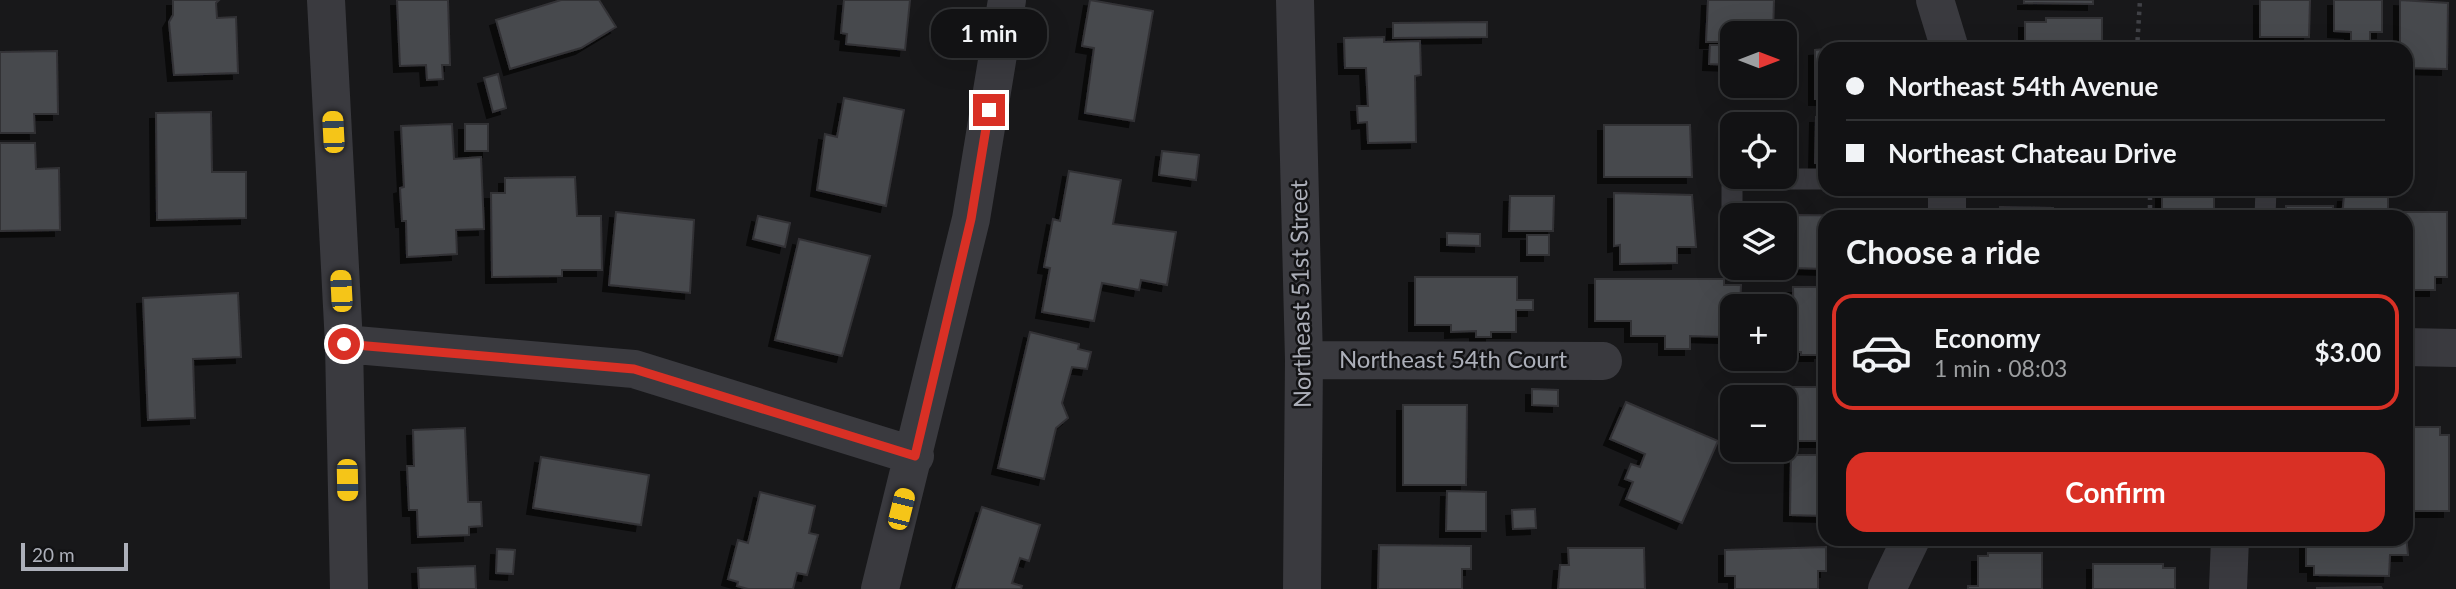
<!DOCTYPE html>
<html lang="en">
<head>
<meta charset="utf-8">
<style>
  :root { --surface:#121214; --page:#1b1b1d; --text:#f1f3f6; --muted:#9c9ea0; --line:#313234; --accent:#d93025 }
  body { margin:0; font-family:Lato,sans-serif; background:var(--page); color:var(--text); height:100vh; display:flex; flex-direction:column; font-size:26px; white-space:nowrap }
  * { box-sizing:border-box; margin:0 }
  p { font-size:23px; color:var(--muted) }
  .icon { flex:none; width:38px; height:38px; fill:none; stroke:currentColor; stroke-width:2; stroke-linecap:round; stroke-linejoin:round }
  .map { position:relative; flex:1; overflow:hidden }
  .side { position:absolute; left:1818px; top:210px; width:595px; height:336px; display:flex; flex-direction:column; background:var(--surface); border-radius:21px; box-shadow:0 7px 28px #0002,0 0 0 2px var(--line) }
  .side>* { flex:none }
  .top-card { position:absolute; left:1818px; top:42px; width:595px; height:154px; border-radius:21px; box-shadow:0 7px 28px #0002,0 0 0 2px var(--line); display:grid; align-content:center; height:154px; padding:0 28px; background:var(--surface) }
  .needle { width:46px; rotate:90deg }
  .controls { position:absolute; left:1720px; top:21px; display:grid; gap:14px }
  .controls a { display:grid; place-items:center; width:77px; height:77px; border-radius:14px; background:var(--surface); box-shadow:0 7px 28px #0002,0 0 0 2px var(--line); font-size:35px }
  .scale { position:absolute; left:21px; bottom:18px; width:107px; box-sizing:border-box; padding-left:7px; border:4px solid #acafb9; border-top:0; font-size:19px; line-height:24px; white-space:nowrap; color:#acafb9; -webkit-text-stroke:5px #131315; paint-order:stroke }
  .end { position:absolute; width:32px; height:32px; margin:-16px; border:9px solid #d93025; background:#fff; box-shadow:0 0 0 4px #fff }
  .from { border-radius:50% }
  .bubble { position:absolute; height:49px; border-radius:21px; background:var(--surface); box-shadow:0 7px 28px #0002,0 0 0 2px var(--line); font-size:23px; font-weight:700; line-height:49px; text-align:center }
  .car { position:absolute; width:21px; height:42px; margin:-21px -10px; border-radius:9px; box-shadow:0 0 5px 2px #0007; background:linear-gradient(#f5c518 24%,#345 0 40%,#f5c518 0 76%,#345 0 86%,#f5c518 0) }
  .top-card b { display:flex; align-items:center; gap:24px; height:66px; font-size:26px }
  .top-card b+b { border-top:2px solid var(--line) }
  .top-card i { width:18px; height:18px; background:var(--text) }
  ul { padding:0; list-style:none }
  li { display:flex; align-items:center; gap:21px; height:116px; margin:0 14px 10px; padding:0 14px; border:4px solid transparent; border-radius:21px }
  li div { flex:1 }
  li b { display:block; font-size:26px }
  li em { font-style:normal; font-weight:700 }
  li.on { border-color:var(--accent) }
  li>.icon { width:63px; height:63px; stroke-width:1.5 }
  h2 { padding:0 28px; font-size:32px; line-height:84px }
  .button { display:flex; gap:14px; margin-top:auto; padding:14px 28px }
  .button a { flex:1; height:80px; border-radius:21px; background:var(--accent); color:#fff; font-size:28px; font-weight:700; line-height:80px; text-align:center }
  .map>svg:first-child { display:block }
  .building { fill:#47484d; stroke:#333236; stroke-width:2; filter:url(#shadow) }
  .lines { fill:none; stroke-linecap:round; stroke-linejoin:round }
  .path { stroke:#404146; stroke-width:4.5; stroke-dasharray:3.5 5; stroke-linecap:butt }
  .service { stroke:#3a3a3f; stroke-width:21 }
  .minor { stroke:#3a3a3f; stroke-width:38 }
  .route { stroke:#d93025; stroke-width:9 }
  .labels { text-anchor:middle; stroke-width:5; stroke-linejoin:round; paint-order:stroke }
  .street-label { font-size:24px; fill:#acafb9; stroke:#131315 }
</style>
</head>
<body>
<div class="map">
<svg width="2456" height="589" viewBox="0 0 2456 589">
  <defs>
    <filter id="shadow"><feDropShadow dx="-6" dy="6" stdDeviation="0" flood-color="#0009"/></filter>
  </defs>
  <rect width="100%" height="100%" fill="#18181a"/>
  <!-- building -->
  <path class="building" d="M173,0h46l-3,3 1,15 19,-1 2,56 -64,2 -5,-53 4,-7z
    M397,0h51l2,65h-8l1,14 -16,1 -1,-15 -26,1z
    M561,0h38l17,27 -35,21 -71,21 -14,-49z
    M844,0h66l-5,50 -59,-6 1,-10 -6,-1z
    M1090,0l63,11 -19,110 -49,-8 9,-65 -12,-2z
    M1708,0h66l-1,33h-41v9h-26z
    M2024,0h69v4l-69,-1z
    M2260,0h50l-1,37h-49z
    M2334,0h48v32h-12v9h-19v-9l-17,-1z
    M2400,0l48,3 -1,66 -41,-1v-19h-6z
    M2046,18h56v31h-87l10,-1v-26h21z
    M1487,22v15l-94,1v-15z
    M1384,37v5l36,-1 1,34 -6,1 1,66 -48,1 -1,-21 -9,1 -1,-17h11l-2,-38h-21l-1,-30z
    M1710,45h22v20l-23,-1z
    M1825,49v50h-10v-49z
    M57,51l1,63h-24l1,19h-35v-81z
    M498,74l8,34 -13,4 -9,-34z
    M844,98l60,12 -18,96 -69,-16 8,-56 12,3z
    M211,112l1,60h34v46l-89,2 -1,-107z
    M1816,117h9v46h-10z
    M452,124l2,35 27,-2 3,72 -28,1 1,24 -50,3 -1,-36h-4l-2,-33 4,-1 -3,-61z
    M465,124h23v27h-23z
    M1604,125h86l2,52h-88z
    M0,143h35l1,26 23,-1 1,62 -60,1z
    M1162,151l37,4 -3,25 -37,-5z
    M1069,171l52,9 -8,44 63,8 -9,53 -26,-5 -2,10 -37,-7 -8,38 -52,-9 8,-44 -6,-1 9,-48 7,2z
    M575,177l2,39h24l1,54h-40v6l-70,1 -1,-84h14v-15z
    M2162,189l52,1v27h-52z
    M1614,193l78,2 4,52h-19v16l-57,1v-19l-6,1z
    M2388,195v22h-46l2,-21z
    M1510,196h44l-1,35h-44z
    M2286,206h47v11h-47z
    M2000,207l53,1v9h-53z
    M616,212l78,8 -4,73 -81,-8z
    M2399,212h48v65h-12v13h-29v-73h-7z
    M2065,214h54v3h-54z
    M1795,215l83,1 -53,1v52l-30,-1z
    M758,216l32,7 -5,24 -32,-8z
    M1447,233l33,1v12l-33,-1z
    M1527,235h22v20h-22z
    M799,239l71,17 -28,100 -67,-16z
    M1415,277h102v23h16v10h-17v22h-25v5h-15v-6l-25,1v-7h-36z
    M1595,279h129v6h17l-1,21 -16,4v27l-34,-1v13h-25v-13h-34v-15h-36z
    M1793,287h32v65h-6v3h-18v-3h-7z
    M238,293l3,64 -48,2 2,59 -47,2 -5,-122z
    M1030,332l49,12 -1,5 13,3 -4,17 -15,-2 -10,36 6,15 -12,10 -12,51 -46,-11z
    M1792,387h33v54h-33z
    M1532,389l26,1v16l-26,-1z
    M1626,402l92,39 -36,82 -56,-24 7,-17 -8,-3 6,-15 9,3 5,-13 -35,-15z
    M1403,405h64l-1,80h-63z
    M2406,427h34v8h9v76h-43z
    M465,428l3,74h13l1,24 -13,1v8l-51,2 -1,-27h-8l-2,-44h7l-1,-36z
    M1791,455h34v61l-35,-1z
    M541,457l108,18 -8,50 -108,-17z
    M1447,491l39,1v39h-40z
    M760,492l55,14 -6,27 9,2 -11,40 -10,-2 -4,16h-45l-11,-3 1,-4 -10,-3 10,-39 10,3z
    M982,507l58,18 -11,36 -9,-3 -8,25 10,3 -1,3h-65z
    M1535,509l1,19 -23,1 -1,-19z
    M2406,535l2,20h-18l-1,21 -75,-1v-9h-8v-27h100z
    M1379,545l92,1v23h-9v20h-84z
    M1826,547v24h-8v18h-83v-13h-10v-26z
    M1568,548h76l1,41h-87l2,-24h9z
    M497,549l18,1 -2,24 -17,-1z
    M1988,553h54v36h-74v-3h10v-30h10z
    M2093,564h70v4h12v21h-82z
    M475,566l1,23h-57l-1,-21z
    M2381,587l1,2h-65v-1z"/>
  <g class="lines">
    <!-- path -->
    <path class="path" d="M2137,49l3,-49
      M2150,217v-28"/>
    <!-- service -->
    <path class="service" d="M1732,129v91
      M1732,179h93
      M2265,217l1,-28"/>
    <!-- minor -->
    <path class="minor" d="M326,0l18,344 5,245
      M1295,0l9,360 -2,229
      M1935,0l15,49
      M1947,217v-28
      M344,344l290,25 281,87
      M2406,347l50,1
      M1304,360l299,1
      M880,589l91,-370 36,-219
      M1887,589l24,-50
      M2228,589l2,-50"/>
  </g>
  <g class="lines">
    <!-- route -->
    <path class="route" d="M344,344l290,25 281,87 56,-237 18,-109"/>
  </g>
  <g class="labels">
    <!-- street labels -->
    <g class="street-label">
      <text transform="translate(1301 294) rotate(-91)" y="8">Northeast 51st Street</text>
      <text x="1453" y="368">Northeast 54th Court</text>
    </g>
  </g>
</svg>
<div class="controls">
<a><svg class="needle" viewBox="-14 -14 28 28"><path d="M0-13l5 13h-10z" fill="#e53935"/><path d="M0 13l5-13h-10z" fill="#9c9ea0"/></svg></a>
<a><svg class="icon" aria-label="locate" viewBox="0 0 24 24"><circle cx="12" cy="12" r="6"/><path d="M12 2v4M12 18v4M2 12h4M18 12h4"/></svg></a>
<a><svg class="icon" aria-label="layers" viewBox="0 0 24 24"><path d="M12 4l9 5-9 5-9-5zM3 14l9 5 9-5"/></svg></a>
<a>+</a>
<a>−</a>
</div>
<div class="scale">20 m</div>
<i class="end from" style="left:344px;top:344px"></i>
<i class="end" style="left:989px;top:110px"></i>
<div class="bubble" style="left:931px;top:9px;width:116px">1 min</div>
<i class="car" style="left:333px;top:132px;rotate:357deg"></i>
<i class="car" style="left:341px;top:291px;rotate:357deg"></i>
<i class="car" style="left:347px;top:480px;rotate:179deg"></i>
<i class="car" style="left:901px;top:509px;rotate:14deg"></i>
<div class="top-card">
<b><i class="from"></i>Northeast 54th Avenue</b>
<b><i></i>Northeast Chateau Drive</b>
</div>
<section class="side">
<h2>Choose a ride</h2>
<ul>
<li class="on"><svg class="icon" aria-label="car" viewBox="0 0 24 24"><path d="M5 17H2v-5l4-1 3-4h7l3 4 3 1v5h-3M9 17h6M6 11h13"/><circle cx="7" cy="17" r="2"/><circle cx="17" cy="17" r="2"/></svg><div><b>Economy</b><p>1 min · 08:03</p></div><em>$3.00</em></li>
</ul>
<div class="button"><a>Confirm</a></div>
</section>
</div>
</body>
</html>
